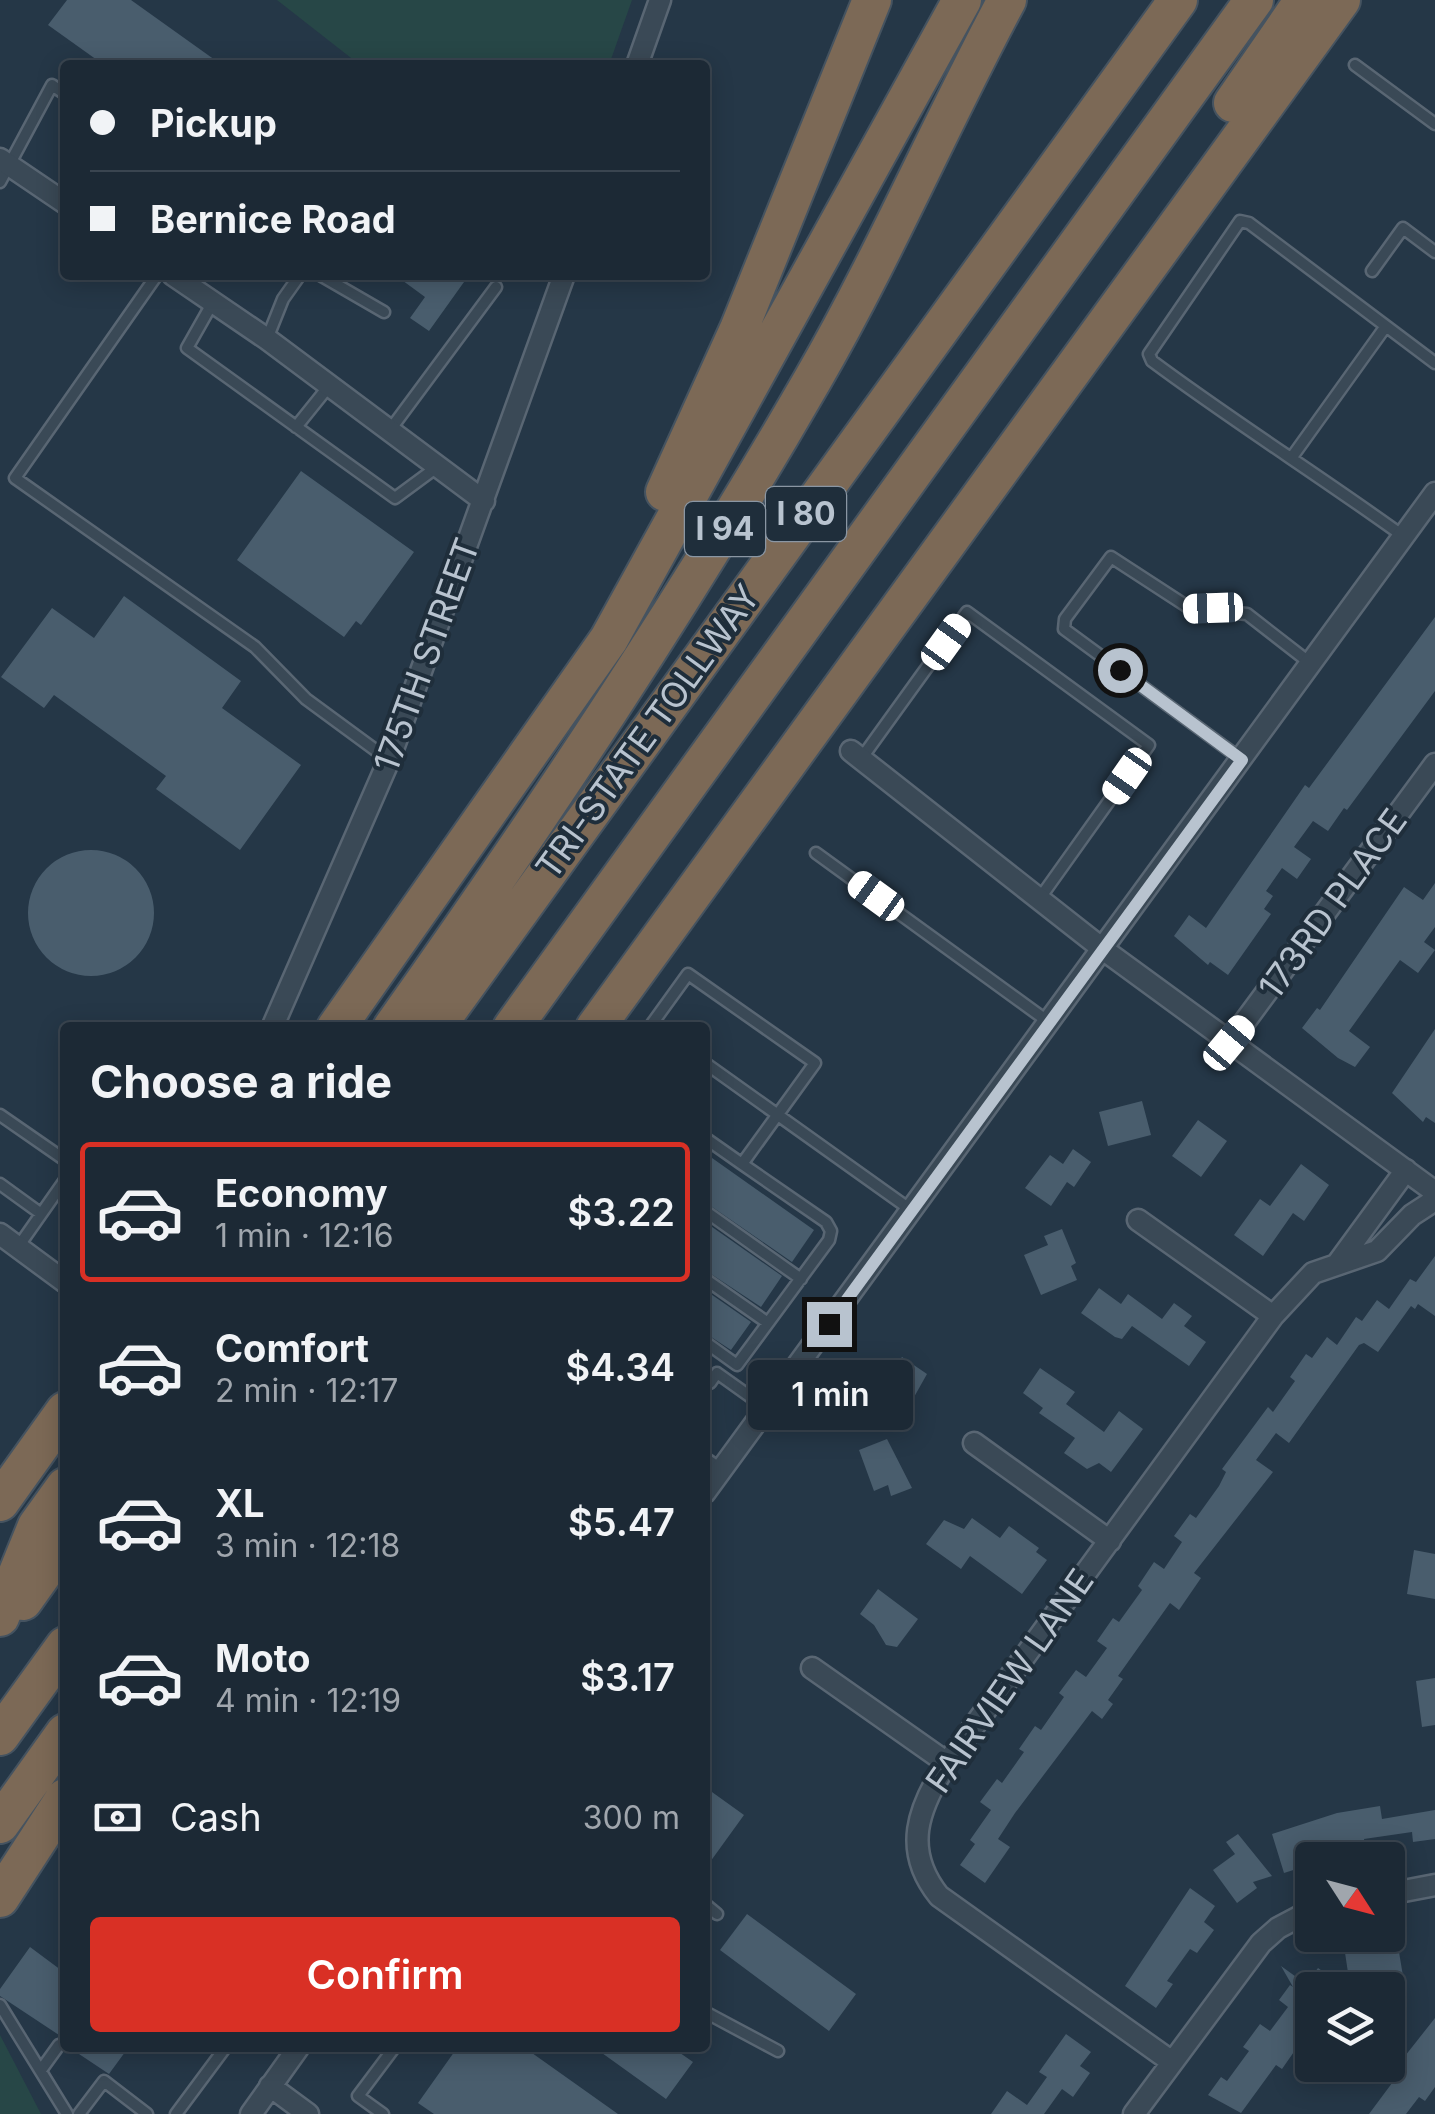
<!DOCTYPE html>
<html lang="en">
<head>
<meta charset="utf-8">
<style>
  :root { --surface:#1c2935; --page:#293541; --text:#f1f3f6; --muted:#a0a6ad; --line:#3a4550; --accent:#d93025 }
  body { margin:0; font-family:Inter,sans-serif; background:var(--page); color:var(--text); height:100vh; display:flex; flex-direction:column; font-size:38px; white-space:nowrap }
  * { box-sizing:border-box; margin:0 }
  p { font-size:32px; color:var(--muted) }
  .icon { flex:none; width:55px; height:55px; fill:none; stroke:currentColor; stroke-width:2; stroke-linecap:round; stroke-linejoin:round }
  .map { position:relative; flex:1; overflow:hidden }
  .panel { position:absolute; left:60px; top:1022px; width:650px; height:1030px; display:flex; flex-direction:column; background:var(--surface); border-radius:10px; box-shadow:0 5px 25px #0003,0 0 0 2px var(--line) }
  .panel>* { flex:none }
  .top-card { position:absolute; left:60px; top:60px; width:650px; height:220px; border-radius:10px; box-shadow:0 5px 25px #0003,0 0 0 2px var(--line); display:grid; align-content:center; height:220px; padding:0 30px; background:var(--surface) }
  .needle { width:65px; rotate:126deg }
  .fabs { position:absolute; left:1295px; top:1842px; display:grid; gap:20px }
  .fabs a { display:grid; place-items:center; width:110px; height:110px; border-radius:10px; background:var(--surface); box-shadow:0 5px 25px #0003,0 0 0 2px var(--line); font-size:50px }
  .end { position:absolute; width:45px; height:45px; margin:-22px; border:12px solid #b8c3cf; background:#111; box-shadow:0 0 0 5px #111 }
  .from { border-radius:50% }
  .bubble { position:absolute; height:70px; border-radius:10px; background:var(--surface); box-shadow:0 5px 25px #0003,0 0 0 2px var(--line); font-size:32px; font-weight:600; line-height:70px; text-align:center }
  .car { position:absolute; width:30px; height:60px; margin:-30px -15px; border-radius:12px; box-shadow:0 0 8px 2px #0007; background:linear-gradient(#fff 24%,#345 0 40%,#fff 0 76%,#345 0 86%,#fff 0) }
  .top-card b { display:flex; align-items:center; gap:35px; height:95px; font-size:38px }
  .top-card b+b { border-top:2px solid var(--line) }
  .top-card i { width:25px; height:25px; background:var(--text) }
  ul { padding:0; list-style:none }
  li { display:flex; align-items:center; gap:30px; height:140px; margin:0 20px 15px; padding:0 10px; border:5px solid transparent; border-radius:10px }
  li div { flex:1 }
  li b { display:block; font-size:38px }
  li em { font-style:normal; font-weight:600 }
  li.current { border-color:var(--accent) }
  li>.icon { width:90px; height:90px; stroke-width:1.5 }
  h2 { padding:0 30px; font-size:45px; line-height:120px }
  .pay { display:flex; align-items:center; gap:25px; height:110px; padding:0 30px; font-size:38px }
  .pay p { margin-inline-start:auto }
  .action { display:flex; gap:20px; margin-top:auto; padding:20px 30px }
  .action a { flex:1; height:115px; border-radius:10px; background:var(--accent); color:#fff; font-size:40px; font-weight:600; line-height:115px; text-align:center }
  .map>svg:first-child { display:block }
  .green { fill:#274747 }
  .building { fill:#495d6d }
  .lines { fill:none; stroke-linecap:round; stroke-linejoin:round }
  .lane-casing { stroke:#596673; stroke-width:15 }
  .street-casing { stroke:#596673; stroke-width:25 }
  .highway-casing { stroke:#455360; stroke-width:42 }
  .lane { stroke:#3a4956; stroke-width:10 }
  .street { stroke:#3a4956; stroke-width:20 }
  .highway { stroke:#7c6956; stroke-width:38 }
  .route { stroke:#b8c3cf; stroke-width:12 }
  .labels { text-anchor:middle; stroke-width:8; stroke-linejoin:round; paint-order:stroke }
  .shield { fill:#1f2e3b; stroke:#8a96a3; stroke-width:2.5 }
  .shield-label { font-size:32px; font-weight:bold; fill:#b8c3cf }
  .street-label { font-size:35px; fill:#b8c3cf; stroke:#1f2e3b }
</style>
</head>
<body>
<div class="map">
<svg width="1435" height="2114" viewBox="0 0 1435 2114">
  <rect width="100%" height="100%" fill="#253747"/>
  <!-- green -->
  <path class="green" d="M277,0h355l-23,65h-249z
    M0,2035l41,79h-41z"/>
  <!-- building -->
  <path class="building" d="M67,0h64l91,65h-118l-56,-40z
    M395,275h74l-40,56 -19,-13 15,-21z
    M301,471l113,81 -53,73 -5,-4 -12,16 -107,-77z
    M124,596l117,85 -19,27 79,57 -61,85 -84,-61 10,-13 -112,-81 -10,13 -43,-31 51,-69 42,30z
    M1435,617v74l-88,119 -3,-2 -16,23 -15,-10 -19,26 17,12 -14,20 -15,-11 -16,23 7,5 -9,13 7,5 -43,61 -18,-13 -2,3 -34,-29 15,-21 17,13 99,-143 4,3z
    M28 913a63 63 0 1 1 126 0a63 63 0 1 1-126 0Z
    M1435,883v44l-11,15 11,8 -17,23 -18,-13 -51,71 21,16 -15,20 -17,-9 -36,-30 15,-20 3,2 84,-123 19,13z
    M1435,1029v94l-9,-6 -3,5 -31,-29z
    M1142,1101l9,34 -43,11 -9,-34z
    M1198,1120l29,21 -26,36 -29,-21z
    M1073,1149l18,13 -17,25 -7,-5 -16,24 -26,-18 25,-33 13,9z
    M705,1153l109,77 -22,32 -87,-60z
    M1301,1164l28,21 -25,36 -11,-8 -30,43 -29,-21 26,-36 10,7z
    M705,1222l77,54 -21,31 -56,-37z
    M1062,1229l14,34 -5,3 6,14 -36,15 -17,-40 24,-10 -4,-9z
    M1435,1256v60l-17,-12 -3,5 -4,-3 -33,46 -14,-9 -5,2 -70,98 -13,-10 -20,27 17,12 -79,101 7,5 -22,32 -9,-7 -52,73 5,3 -15,21 5,4 -11,15 -10,-8 -77,102 -17,26 12,8 -25,36 -25,-18 15,-21 -5,-4 21,-30 -11,-8 17,-23 5,4 22,-31 -5,-3 16,-23 6,4 23,-33 -5,-4 17,-23 10,7 21,-29 -10,-7 16,-23 6,4 23,-32 -4,-4 16,-24 10,7 18,-27 -8,-6 16,-22 6,4 23,-32 7,-14 -4,-3 46,-62 5,5 22,-31 -5,-4 16,-23 6,4 15,-21 10,8 19,-28 6,4 15,-21 12,9 21,-30 6,3z
    M1099,1288l22,16 7,-10 34,25 12,-16 18,13 -8,10 22,16 -17,24 -57,-40 -10,13 -7,-2 -34,-24z
    M705,1290l46,32 -20,28 -26,-17z
    M902,1357l25,17 -27,48 -17,-12 6,-10 -12,-8z
    M1040,1368l35,24 -9,12 38,28 15,-21 24,18 -32,43 -12,-9 -12,6 -23,-16 11,-15 -36,-25 4,-5 -20,-15z
    M887,1439l25,49 -21,8 -3,-11 -14,6 -15,-41z
    M972,1518l28,20 9,-12 30,22 -3,4 11,8 -25,34 -52,-38 -9,13 -35,-25 18,-24 20,9z
    M1414,1550l21,4v45l-28,-5z
    M878,1589l40,30 -21,28 -11,-2 -12,-20 -14,-11z
    M1435,1678v47l-13,2 -6,-46z
    M705,1787l39,28 -39,54z
    M1380,1806l2,13 53,-9v29l-22,3 -1,-10 -48,7 2,10 -28,4 -1,-7 -34,10 3,10 -22,7 -12,-39 65,-21z
    M1238,1834l34,42 -19,6 4,6 -20,15 -24,-33 22,-16 -9,-12z
    M1190,1888l25,18 -11,16 10,8 -17,23 -7,-4 -23,32 6,3 -17,24 -31,-22z
    M747,1914l109,80 -27,37 -109,-81z
    M1370,1942l2,9 26,-5 5,30 -53,10 -6,-40z
    M30,1947l35,26v66l-65,-43v-7z
    M1281,1966l25,18 12,-16 31,22h-37v36l-30,43 -6,-4 -35,48 -33,-18 13,-18 6,4 22,-30 -6,-4 17,-23 10,7 18,-24 -9,-7 11,-15 3,2z
    M1435,2018v69l-10,14 -6,-4 -13,17h-37l26,-35 -5,-4z
    M1066,2034l25,18 -11,14 10,7 -17,24 -11,-8 -18,25h-53l16,-23 20,14 20,-28 -8,-5z
    M70,2048h58l-19,26z
    M457,2048h68l93,66h-184l-16,-11z
    M595,2048h78l20,14 -27,37z"/>
  <g class="lines">
    <!-- lane casing -->
    <g class="lane-casing">
      <path id="lane" d="M1355,65l80,59
        M0,182l52,-97 13,9
        M1372,271l31,-43 32,24
        M157,275l-142,203 240,169 51,52 83,61
        M320,275l64,37
        M213,302l-26,46 208,150 42,-31
        M267,339l16,-40 17,-24
        M296,427l33,-41
        M390,430l106,-143
        M1292,457l94,-131
        M1403,536c-83,-60 -169,-114 -251,-175l-3,-7 91,-133 9,2 186,140
        M861,759l106,-147 182,133 -109,153
        M1241,759l-177,-130 1,-10 46,-62 80,52 56,5 63,49
        M816,853l234,170
        M649,1028l39,-54 127,89 -73,101 84,58 5,9 -2,9 -92,125 -32,-23
        M705,1063l206,147
        M0,1115l65,45
        M705,1138l37,26
        M0,1184l40,29
        M705,1211l96,68
        M18,1247l47,-67
        M705,1279l63,44
        M710,1383l7,-10 49,35
        M705,1458l16,11
        M705,1904l12,10
        M0,2005l67,109
        M705,2012l73,39
        M41,2070l18,-25
        M79,2114l25,-33 43,33
        M176,2114l49,-66
        M383,2114l-25,-18 36,-48"/>
    </g>
    <!-- street casing -->
    <g class="street-casing">
      <path id="street" d="M637,65l23,-65
        M0,159l65,44
        M173,275l94,64 217,162
        M851,751l253,199 331,242
        M272,1028l117,-268 175,-485
        M1229,1043l206,-279
        M1138,1220l135,96
        M0,1234l65,48
        M1338,1263l68,-93
        M974,1443l136,98
        M705,1492l730,-999
        M812,1668l135,95
        M1388,1894l47,-9
        M1172,2062l-233,-166c-37,-46 -21,-88 8,-133l326,-447 40,-43 64,-22 35,-36 23,-15
        M270,2086l38,28
        M251,2114l47,-66
        M1134,2114l127,-171 17,-15 34,-18"/>
    </g>
    <!-- highway casing -->
    <g class="highway-casing">
      <path id="highway" d="M1233,103l71,-103
        M665,492l74,-163 133,-329
        M336,1028l273,-389 353,-639
        M392,1028c150,-212 292,-425 421,-649 71,-123 127,-254 194,-379
        M435,1028l743,-1028
        M512,1028l742,-1028
        M595,1028l746,-1028
        M0,1502l65,-91
        M23,1601l42,-59
        M0,1617l37,-91 28,-39
        M0,1736l65,-90
        M0,1824l65,-91
        M0,1898l65,-100"/>
    </g>
    <!-- lane -->
    <use href="#lane" class="lane"/>
    <!-- street -->
    <use href="#street" class="street"/>
    <!-- highway -->
    <use href="#highway" class="highway"/>
  </g>
  <g class="lines">
    <!-- route -->
    <path class="route" d="M829,1324l413,-564 -122,-90"/>
  </g>
  <g class="labels">
    <!-- shield labels -->
    <g class="shield">
      <rect x="766" y="487" width="80" height="54" rx="8"/>
      <rect x="685" y="502" width="80" height="54" rx="8"/>
    </g>
    <g class="shield-label">
      <text x="806" y="525">I 80</text>
      <text x="725" y="540">I 94</text>
    </g>
    <!-- street labels -->
    <g class="street-label">
      <text transform="translate(427 655) rotate(-70)" y="12">175TH STREET</text>
      <text transform="translate(648 732) rotate(-54)" y="12">TRI-STATE TOLLWAY</text>
      <text transform="translate(1333 904) rotate(-54)" y="12">173RD PLACE</text>
      <text transform="translate(1010 1681) rotate(-55)" y="12">FAIRVIEW LANE</text>
    </g>
  </g>
</svg>
<div class="fabs">
<a><svg class="needle" viewBox="-14 -14 28 28"><path d="M0-13l5 13h-10z" fill="#e53935"/><path d="M0 13l5-13h-10z" fill="#a0a6ad"/></svg></a>
<a><svg class="icon" aria-label="layers" viewBox="0 0 24 24"><path d="M12 4l9 5-9 5-9-5zM3 14l9 5 9-5"/></svg></a>
</div>
<i class="end from" style="left:1120px;top:670px"></i>
<i class="end" style="left:829px;top:1324px"></i>
<div class="bubble" style="left:748px;top:1360px;width:165px">1 min</div>
<i class="car" style="left:1213px;top:608px;rotate:268deg"></i>
<i class="car" style="left:946px;top:642px;rotate:36deg"></i>
<i class="car" style="left:1127px;top:776px;rotate:215deg"></i>
<i class="car" style="left:876px;top:896px;rotate:306deg"></i>
<i class="car" style="left:1229px;top:1043px;rotate:40deg"></i>
<div class="top-card">
<b><i class="from"></i>Pickup</b>
<b><i></i>Bernice Road</b>
</div>
<section class="panel">
<h2>Choose a ride</h2>
<ul>
<li class="current"><svg class="icon" aria-label="car" viewBox="0 0 24 24"><path d="M5 17H2v-5l4-1 3-4h7l3 4 3 1v5h-3M9 17h6M6 11h13"/><circle cx="7" cy="17" r="2"/><circle cx="17" cy="17" r="2"/></svg><div><b>Economy</b><p>1 min · 12:16</p></div><em>$3.22</em></li>
<li><svg class="icon" aria-label="car" viewBox="0 0 24 24"><path d="M5 17H2v-5l4-1 3-4h7l3 4 3 1v5h-3M9 17h6M6 11h13"/><circle cx="7" cy="17" r="2"/><circle cx="17" cy="17" r="2"/></svg><div><b>Comfort</b><p>2 min · 12:17</p></div><em>$4.34</em></li>
<li><svg class="icon" aria-label="car" viewBox="0 0 24 24"><path d="M5 17H2v-5l4-1 3-4h7l3 4 3 1v5h-3M9 17h6M6 11h13"/><circle cx="7" cy="17" r="2"/><circle cx="17" cy="17" r="2"/></svg><div><b>XL</b><p>3 min · 12:18</p></div><em>$5.47</em></li>
<li><svg class="icon" aria-label="car" viewBox="0 0 24 24"><path d="M5 17H2v-5l4-1 3-4h7l3 4 3 1v5h-3M9 17h6M6 11h13"/><circle cx="7" cy="17" r="2"/><circle cx="17" cy="17" r="2"/></svg><div><b>Moto</b><p>4 min · 12:19</p></div><em>$3.17</em></li>
</ul>
<div class="pay"><svg class="icon" aria-label="cash" viewBox="0 0 24 24"><path d="M3 7h18v10H3z"/><circle cx="12" cy="12" r="2"/></svg>Cash<p>300 m</p></div>
<div class="action"><a>Confirm</a></div>
</section>
</div>
</body>
</html>
